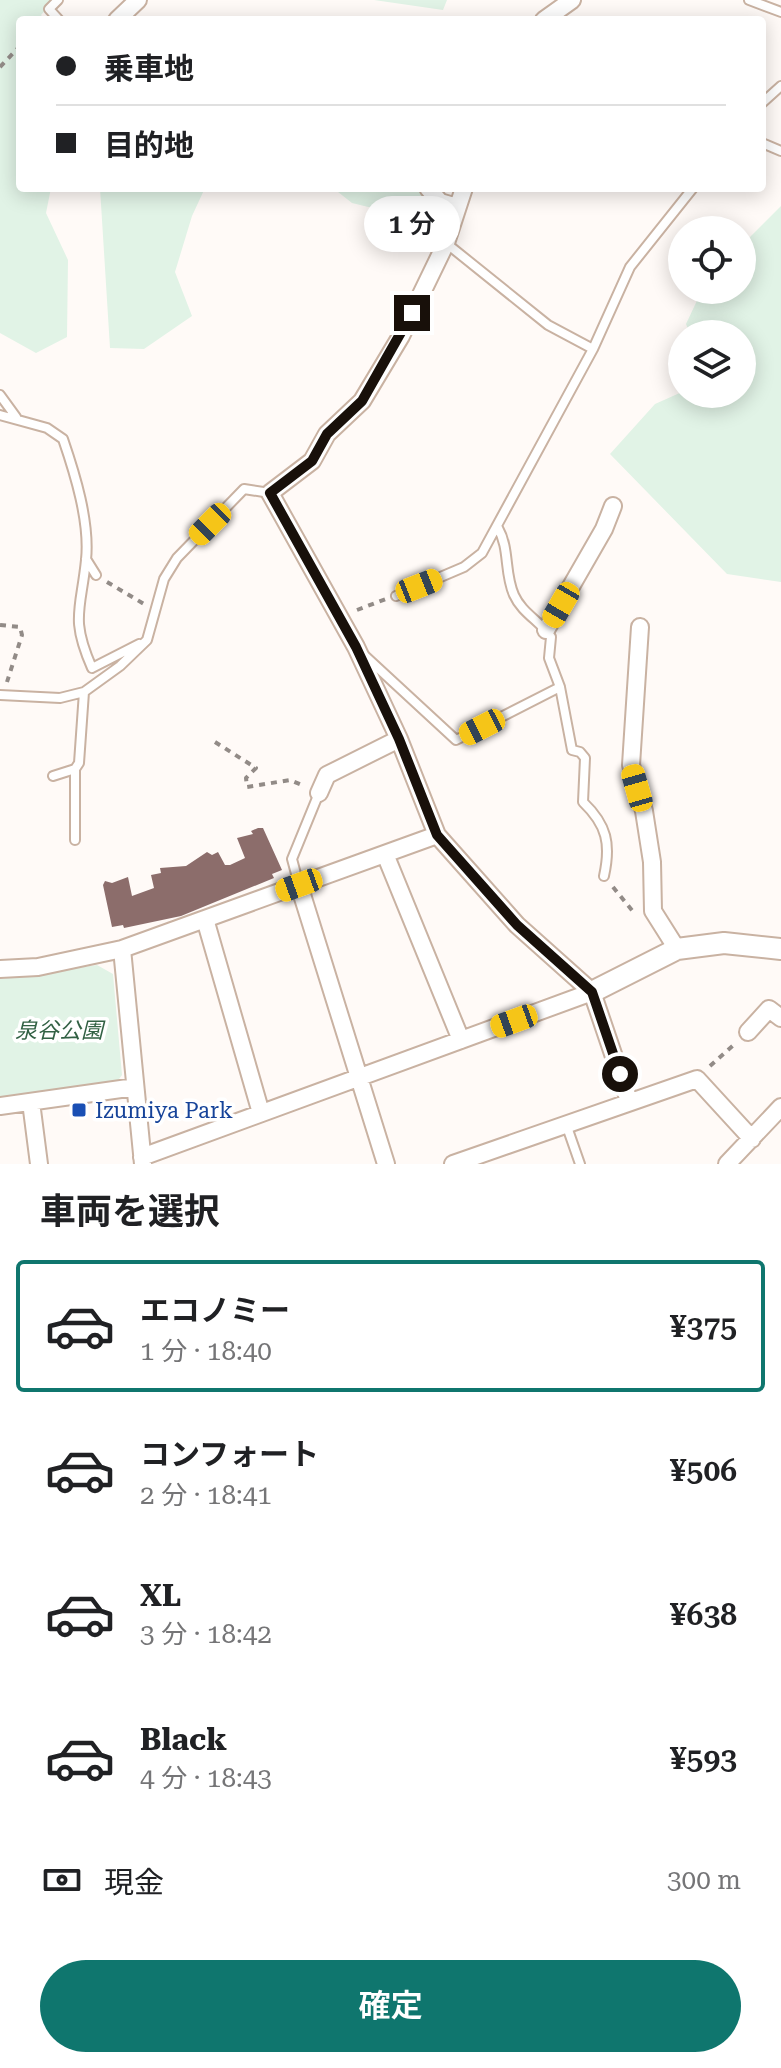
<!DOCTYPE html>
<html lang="ja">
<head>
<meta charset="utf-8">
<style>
  :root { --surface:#fff; --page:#f6f6f6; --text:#202124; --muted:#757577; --line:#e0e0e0; --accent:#0f766e }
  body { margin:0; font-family:"Roboto Serif","Noto Sans JP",serif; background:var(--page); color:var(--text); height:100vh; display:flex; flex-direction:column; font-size:30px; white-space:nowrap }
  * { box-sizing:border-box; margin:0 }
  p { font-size:26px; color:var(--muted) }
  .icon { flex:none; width:44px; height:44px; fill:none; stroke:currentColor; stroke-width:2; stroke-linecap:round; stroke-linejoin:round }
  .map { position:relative; height:1164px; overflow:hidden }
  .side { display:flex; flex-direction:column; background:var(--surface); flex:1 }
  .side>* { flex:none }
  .banner { position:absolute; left:16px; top:16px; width:750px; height:176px; border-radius:8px; box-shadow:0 4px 20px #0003; display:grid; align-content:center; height:176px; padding:0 40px; background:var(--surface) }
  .tools { position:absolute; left:668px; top:216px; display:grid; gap:16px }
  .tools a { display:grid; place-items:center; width:88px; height:88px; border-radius:50%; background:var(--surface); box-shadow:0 4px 20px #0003; font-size:40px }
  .end { position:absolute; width:36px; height:36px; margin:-18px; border:10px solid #18100a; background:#fff; box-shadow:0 0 0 4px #fff }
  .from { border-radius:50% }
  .bubble { position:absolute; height:56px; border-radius:28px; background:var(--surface); box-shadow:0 4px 20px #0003; font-size:26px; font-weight:600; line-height:56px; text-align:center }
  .car { position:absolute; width:24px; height:48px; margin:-24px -12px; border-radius:10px; box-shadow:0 0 6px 2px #0007; background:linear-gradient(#f5c518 24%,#345 0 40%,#f5c518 0 76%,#345 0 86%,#f5c518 0) }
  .banner b { display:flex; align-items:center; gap:28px; height:76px; font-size:30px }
  .banner b+b { border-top:2px solid var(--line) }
  .banner i { width:20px; height:20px; background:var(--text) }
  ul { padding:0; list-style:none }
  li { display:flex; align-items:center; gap:24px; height:132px; margin:0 16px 12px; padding:0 24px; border:4px solid transparent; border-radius:8px }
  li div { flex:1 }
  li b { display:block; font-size:30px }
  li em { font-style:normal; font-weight:600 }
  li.active { border-color:var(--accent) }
  li>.icon { width:72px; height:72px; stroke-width:1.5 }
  h2 { padding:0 40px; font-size:36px; line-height:96px }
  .pay { display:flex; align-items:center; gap:20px; height:88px; padding:0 40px; font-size:30px }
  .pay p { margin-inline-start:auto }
  .action { display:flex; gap:16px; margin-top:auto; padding:16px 40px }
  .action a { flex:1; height:92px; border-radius:48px; background:var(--accent); color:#fff; font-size:32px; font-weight:600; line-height:92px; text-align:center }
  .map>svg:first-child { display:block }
  .green { fill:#e1f3e6 }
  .building { fill:#8c6d6b }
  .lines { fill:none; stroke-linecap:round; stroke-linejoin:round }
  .service-casing { stroke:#c9b2a2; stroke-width:12 }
  .minor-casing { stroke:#c9b2a2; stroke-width:20 }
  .tertiary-casing { stroke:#c9b2a2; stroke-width:24 }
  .path { stroke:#928b87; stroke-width:4; stroke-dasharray:6 6; stroke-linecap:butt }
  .service { stroke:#fff; stroke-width:8 }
  .minor { stroke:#fff; stroke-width:16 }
  .tertiary { stroke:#fff; stroke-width:20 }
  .route { stroke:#18100a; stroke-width:10 }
  .transit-dot { fill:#1a4fb4; stroke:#fff; stroke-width:3 }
  .labels { text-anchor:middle; stroke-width:7; stroke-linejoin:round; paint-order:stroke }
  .park-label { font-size:22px; font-style:italic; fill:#326144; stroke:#fff }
  .transit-label { font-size:22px; fill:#164399; stroke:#fff; text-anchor:start }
</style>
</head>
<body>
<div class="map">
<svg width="781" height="1164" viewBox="0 0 781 1164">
  <rect width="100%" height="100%" fill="#fffaf7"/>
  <!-- green -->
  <path class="green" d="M0,0h55l-14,15 4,5h-25v168h31l-5,25 22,47 -1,77 -31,16 -36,-20z
    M374,0h73l-4,10z
    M100,188h105l-13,28 -17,56 17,44 -48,33 -34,-1z
    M333,188h84l22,21 -1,15 -86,-21z
    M781,206v376l-54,-8 -117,-120 45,-50 27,-12 60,2v-60h-52l-4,-10 16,-34h40v-45z
    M97,965l16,9 9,101 -6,8 -116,16v-120z"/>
  <!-- building -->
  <path class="building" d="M258,828h5l19,42 -10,4 2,4 -93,38 -57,12 -1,-3 -11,2 -9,-42 2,-4 7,2 16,-6 4,19 22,-8 -3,-13 10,-2 -1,-5 26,-2 21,-14 5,3 6,-3 7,13h5l15,-7 -8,-20 16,-4 -2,-3z"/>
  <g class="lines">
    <!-- service casing -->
    <g class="service-casing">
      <path id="service" d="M58,0l-9,9 10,11
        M749,0l32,12
        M762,103l19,-17
        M762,143l19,8
        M446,243l102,82 45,24
        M0,395l16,22
        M0,415l47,13 16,11c12,35 27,83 23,121 -5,50 -16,58 6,108l47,-24
        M86,559l10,16
        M396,596l68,-29 18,-14 111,-204 37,-82 63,-79
        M365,656l91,84 104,-53 -11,-29 2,-21c-11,-16 -29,-24 -37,-42 -10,-22 -4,-46 -16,-67
        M560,687l12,63 8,2 5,6 -2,44c24,23 28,42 21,74
        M0,695l60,3 24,-6 36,-26 27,-26 17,-61 13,-21 67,-69 26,4
        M53,776l22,-7 4,-6 5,-71
        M75,840v-71
        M299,885l-7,-26 27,-66
        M566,1124l14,40"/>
    </g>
    <!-- minor casing -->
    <g class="minor-casing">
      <path id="minor" d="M117,20l21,-20
        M544,20l28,-20
        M428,188l12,14 17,5
        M464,188l-18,55 -45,93 -39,65 -35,33 -15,27 -42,32 86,154 43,92 38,96 80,90 75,67 37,109
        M640,627l-9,138 13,46 8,51 1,49 24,38
        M546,630l58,-101 9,-23
        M319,793l8,-18 72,-36
        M385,854l76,186
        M299,885l87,279
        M205,919l56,194
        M122,949l21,215
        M0,969l38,-2 84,-18 315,-114
        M748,1032l21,-23 12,9
        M31,1102l8,62
        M0,1106l135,-19
        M142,1157l450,-165
        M453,1164l244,-85 55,60
        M727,1164l54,-57"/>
    </g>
    <!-- tertiary casing -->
    <g class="tertiary-casing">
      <path id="tertiary" d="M592,992l85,-43 47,-6 57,6"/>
    </g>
    <!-- path -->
    <path class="path" d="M0,67l20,-21
      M107,582l37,22
      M357,610l29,-11
      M0,625l20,2 2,8 -15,47
      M215,742l41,26 -10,10 1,9 43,-7 12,5
      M613,887l22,27
      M710,1066l26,-23"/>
    <!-- service -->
    <use href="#service" class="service"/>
    <!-- minor -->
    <use href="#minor" class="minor"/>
    <!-- tertiary -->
    <use href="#tertiary" class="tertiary"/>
  </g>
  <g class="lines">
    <!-- route -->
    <path class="route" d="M412,313l-50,88 -35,33 -15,27 -42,32 86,154 43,92 38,96 80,90 75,67 28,82"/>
  </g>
  <!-- markers -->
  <rect class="transit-dot" x="71" y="1102" width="16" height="16" rx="4"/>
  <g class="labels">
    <!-- park labels -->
    <g class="park-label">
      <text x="59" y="1038">泉谷公園</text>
    </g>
    <!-- transit labels -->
    <g class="transit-label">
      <text x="95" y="1118">Izumiya Park</text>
    </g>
  </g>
</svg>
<div class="tools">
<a><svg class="icon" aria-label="locate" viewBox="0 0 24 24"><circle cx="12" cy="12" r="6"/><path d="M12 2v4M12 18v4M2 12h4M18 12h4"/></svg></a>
<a><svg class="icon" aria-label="layers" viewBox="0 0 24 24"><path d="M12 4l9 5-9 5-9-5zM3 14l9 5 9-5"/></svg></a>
</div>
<i class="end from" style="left:620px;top:1074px"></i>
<i class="end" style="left:412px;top:313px"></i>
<div class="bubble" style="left:364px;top:196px;width:96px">1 分</div>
<i class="car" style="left:210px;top:524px;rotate:225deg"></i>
<i class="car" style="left:419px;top:586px;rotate:68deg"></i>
<i class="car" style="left:561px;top:605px;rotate:210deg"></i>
<i class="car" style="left:482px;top:727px;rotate:243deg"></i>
<i class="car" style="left:637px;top:788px;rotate:344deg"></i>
<i class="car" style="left:299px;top:885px;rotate:250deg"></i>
<i class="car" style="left:514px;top:1021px;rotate:250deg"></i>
<div class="banner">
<b><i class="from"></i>乗車地</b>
<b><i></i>目的地</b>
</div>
</div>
<section class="side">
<h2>車両を選択</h2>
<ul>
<li class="active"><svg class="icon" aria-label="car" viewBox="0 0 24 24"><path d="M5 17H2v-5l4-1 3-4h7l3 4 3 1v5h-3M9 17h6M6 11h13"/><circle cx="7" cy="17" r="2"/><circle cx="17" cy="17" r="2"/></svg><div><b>エコノミー</b><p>1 分 · 18:40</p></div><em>¥375</em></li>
<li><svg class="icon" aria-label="car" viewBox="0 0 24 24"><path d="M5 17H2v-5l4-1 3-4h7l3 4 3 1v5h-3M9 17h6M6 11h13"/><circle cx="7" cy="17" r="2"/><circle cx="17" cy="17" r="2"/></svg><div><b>コンフォート</b><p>2 分 · 18:41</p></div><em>¥506</em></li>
<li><svg class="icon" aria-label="car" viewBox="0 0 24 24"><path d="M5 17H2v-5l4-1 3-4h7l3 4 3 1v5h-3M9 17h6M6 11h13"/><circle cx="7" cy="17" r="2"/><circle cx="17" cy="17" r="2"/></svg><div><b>XL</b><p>3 分 · 18:42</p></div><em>¥638</em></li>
<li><svg class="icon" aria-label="car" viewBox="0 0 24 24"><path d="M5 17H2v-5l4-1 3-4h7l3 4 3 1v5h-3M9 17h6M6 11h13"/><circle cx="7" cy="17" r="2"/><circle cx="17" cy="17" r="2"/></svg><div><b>Black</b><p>4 分 · 18:43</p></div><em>¥593</em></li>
</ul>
<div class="pay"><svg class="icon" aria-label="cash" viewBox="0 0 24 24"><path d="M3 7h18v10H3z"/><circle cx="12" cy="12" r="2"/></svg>現金<p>300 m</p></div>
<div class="action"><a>確定</a></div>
</section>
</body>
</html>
